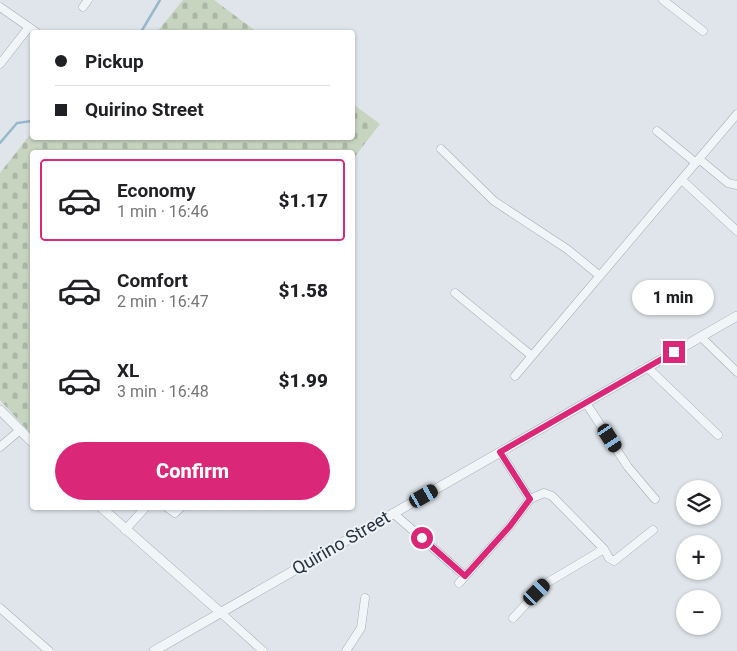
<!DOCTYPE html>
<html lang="en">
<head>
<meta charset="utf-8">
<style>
  :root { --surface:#fff; --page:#f2f2f2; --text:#202124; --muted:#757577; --line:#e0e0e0; --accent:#db2777 }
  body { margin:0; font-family:Roboto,sans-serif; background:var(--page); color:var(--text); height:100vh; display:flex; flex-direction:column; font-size:19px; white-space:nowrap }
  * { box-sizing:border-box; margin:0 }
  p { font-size:16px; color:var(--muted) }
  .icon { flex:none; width:28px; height:28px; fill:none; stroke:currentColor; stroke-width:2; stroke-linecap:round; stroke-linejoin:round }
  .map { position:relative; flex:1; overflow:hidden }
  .panel { position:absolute; left:30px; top:150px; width:325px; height:360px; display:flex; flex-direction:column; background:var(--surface); border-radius:5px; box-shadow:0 1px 4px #0004 }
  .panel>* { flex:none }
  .guide { position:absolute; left:30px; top:30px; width:325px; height:110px; border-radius:5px; box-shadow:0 1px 4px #0004; display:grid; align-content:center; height:110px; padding:0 25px; background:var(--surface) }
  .buttons { position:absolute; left:676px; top:480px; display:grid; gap:10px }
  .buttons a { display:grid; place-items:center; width:45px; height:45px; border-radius:50%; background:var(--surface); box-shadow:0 1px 4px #0004; font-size:25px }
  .end { position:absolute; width:22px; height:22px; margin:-11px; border:6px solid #db2777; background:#fff; box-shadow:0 0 0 2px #fff }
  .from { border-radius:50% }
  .bubble { position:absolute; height:35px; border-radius:18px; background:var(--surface); box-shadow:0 1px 4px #0004; font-size:16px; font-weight:800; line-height:35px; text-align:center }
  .car { position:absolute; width:15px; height:30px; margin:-15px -8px; border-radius:6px; box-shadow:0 0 4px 1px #0007; background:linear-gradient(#222 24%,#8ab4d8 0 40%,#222 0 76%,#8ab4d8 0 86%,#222 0) }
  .guide b { display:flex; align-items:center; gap:18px; height:48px; font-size:19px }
  .guide b+b { border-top:1px solid var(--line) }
  .guide i { width:12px; height:12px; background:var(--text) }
  ul { padding:9px 0 0; list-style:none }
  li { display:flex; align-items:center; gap:15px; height:82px; margin:0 10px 8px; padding:0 15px; border:2px solid transparent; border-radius:5px }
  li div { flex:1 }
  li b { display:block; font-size:19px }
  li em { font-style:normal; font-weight:800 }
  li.selected { border-color:var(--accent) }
  li>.icon { width:45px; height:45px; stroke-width:1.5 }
  .primary-button { display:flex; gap:10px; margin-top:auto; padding:10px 25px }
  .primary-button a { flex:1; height:58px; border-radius:30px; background:var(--accent); color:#fff; font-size:20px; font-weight:800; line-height:58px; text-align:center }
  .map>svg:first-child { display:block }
  .cemetery { fill:url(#cemetery-stones) }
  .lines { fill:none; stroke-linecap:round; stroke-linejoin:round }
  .stream { stroke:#97b8cd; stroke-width:2.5 }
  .minor-casing { stroke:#a4acb5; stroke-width:9 }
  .tertiary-casing { stroke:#a4acb5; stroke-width:10 }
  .minor { stroke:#f2f5f8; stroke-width:8 }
  .tertiary { stroke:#f2f5f8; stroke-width:9 }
  .route { stroke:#db2777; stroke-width:6 }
  .labels { text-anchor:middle; stroke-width:4; stroke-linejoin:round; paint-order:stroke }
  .street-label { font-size:18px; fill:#263443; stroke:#eff3f7 }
</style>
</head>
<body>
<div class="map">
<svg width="737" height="651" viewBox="0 0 737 651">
  <defs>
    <pattern id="cemetery-stones" width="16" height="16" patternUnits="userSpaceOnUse" patternTransform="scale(1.25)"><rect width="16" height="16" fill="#c7d5c0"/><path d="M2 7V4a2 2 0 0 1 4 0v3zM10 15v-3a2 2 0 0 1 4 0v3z" fill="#abb7a6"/></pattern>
  </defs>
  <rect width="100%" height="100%" fill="#dfe5ea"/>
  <!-- cemetery -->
  <path class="cemetery" d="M183,0h31l43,32h-100z
    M353,104l27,20 -27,35 -1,-7h-320v283l-32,-35v-227l32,-41v6h320z"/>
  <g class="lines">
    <!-- stream -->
    <path class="stream" d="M141,32l19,-32
      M0,143l17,-20 15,-2"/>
    <!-- minor casing -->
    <g class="minor-casing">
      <path id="minor" d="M663,0l40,31
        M0,7l36,25
        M83,7l5,-7
        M0,64l29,-37
        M657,131l39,32
        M441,149l53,52 73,48 33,27
        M699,159l29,24 9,2
        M682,180l55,51
        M455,293l77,63
        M701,337l36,35
        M647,367l71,68
        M515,376l222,-262
        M586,403l42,64 27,32
        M0,447l20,-17
        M500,452l30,47
        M168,508l7,5 5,-5
        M393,513l72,63
        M125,530l20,-22
        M459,583l51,-57 20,-27 14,-6 8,3 52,53 5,9 5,3 39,-31
        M0,608l49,43
        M220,612l43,39
        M513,618l32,-34 59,-35
        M346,651l15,-23 4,-30"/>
    </g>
    <!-- tertiary casing -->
    <g class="tertiary-casing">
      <path id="tertiary" d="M0,410l32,32
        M102,508l118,104
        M154,651l583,-335"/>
    </g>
    <!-- minor -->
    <use href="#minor" class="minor"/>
    <!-- tertiary -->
    <use href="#tertiary" class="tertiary"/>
  </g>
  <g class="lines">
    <!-- route -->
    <path class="route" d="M422,538l43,38 45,-50 20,-27 -30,-47 174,-100"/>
  </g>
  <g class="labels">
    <!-- street labels -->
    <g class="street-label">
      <text transform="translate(341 543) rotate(-30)" y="6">Quirino Street</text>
    </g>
  </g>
</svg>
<div class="buttons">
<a><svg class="icon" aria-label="layers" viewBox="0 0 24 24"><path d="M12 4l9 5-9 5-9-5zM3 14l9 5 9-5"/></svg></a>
<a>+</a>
<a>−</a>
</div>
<i class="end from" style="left:422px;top:538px"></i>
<i class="end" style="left:674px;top:352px"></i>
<div class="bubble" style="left:632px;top:280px;width:82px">1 min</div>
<i class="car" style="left:610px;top:438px;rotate:147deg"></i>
<i class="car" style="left:424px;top:496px;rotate:60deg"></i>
<i class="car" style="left:537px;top:592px;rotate:45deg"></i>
<div class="guide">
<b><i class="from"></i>Pickup</b>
<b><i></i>Quirino Street</b>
</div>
<section class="panel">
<ul>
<li class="selected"><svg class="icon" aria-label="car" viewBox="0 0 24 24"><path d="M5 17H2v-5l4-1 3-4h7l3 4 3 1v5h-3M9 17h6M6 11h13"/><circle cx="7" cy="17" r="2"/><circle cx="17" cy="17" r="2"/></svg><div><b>Economy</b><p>1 min · 16:46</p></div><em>$1.17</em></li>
<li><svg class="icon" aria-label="car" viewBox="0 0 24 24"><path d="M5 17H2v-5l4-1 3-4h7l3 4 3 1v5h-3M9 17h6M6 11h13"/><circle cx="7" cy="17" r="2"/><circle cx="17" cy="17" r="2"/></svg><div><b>Comfort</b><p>2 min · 16:47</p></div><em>$1.58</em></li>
<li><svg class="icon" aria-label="car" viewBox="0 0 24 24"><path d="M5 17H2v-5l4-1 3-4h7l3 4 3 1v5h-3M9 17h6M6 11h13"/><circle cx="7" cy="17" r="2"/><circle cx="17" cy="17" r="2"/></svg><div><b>XL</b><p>3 min · 16:48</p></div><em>$1.99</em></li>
</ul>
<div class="primary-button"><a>Confirm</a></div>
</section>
</div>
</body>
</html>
